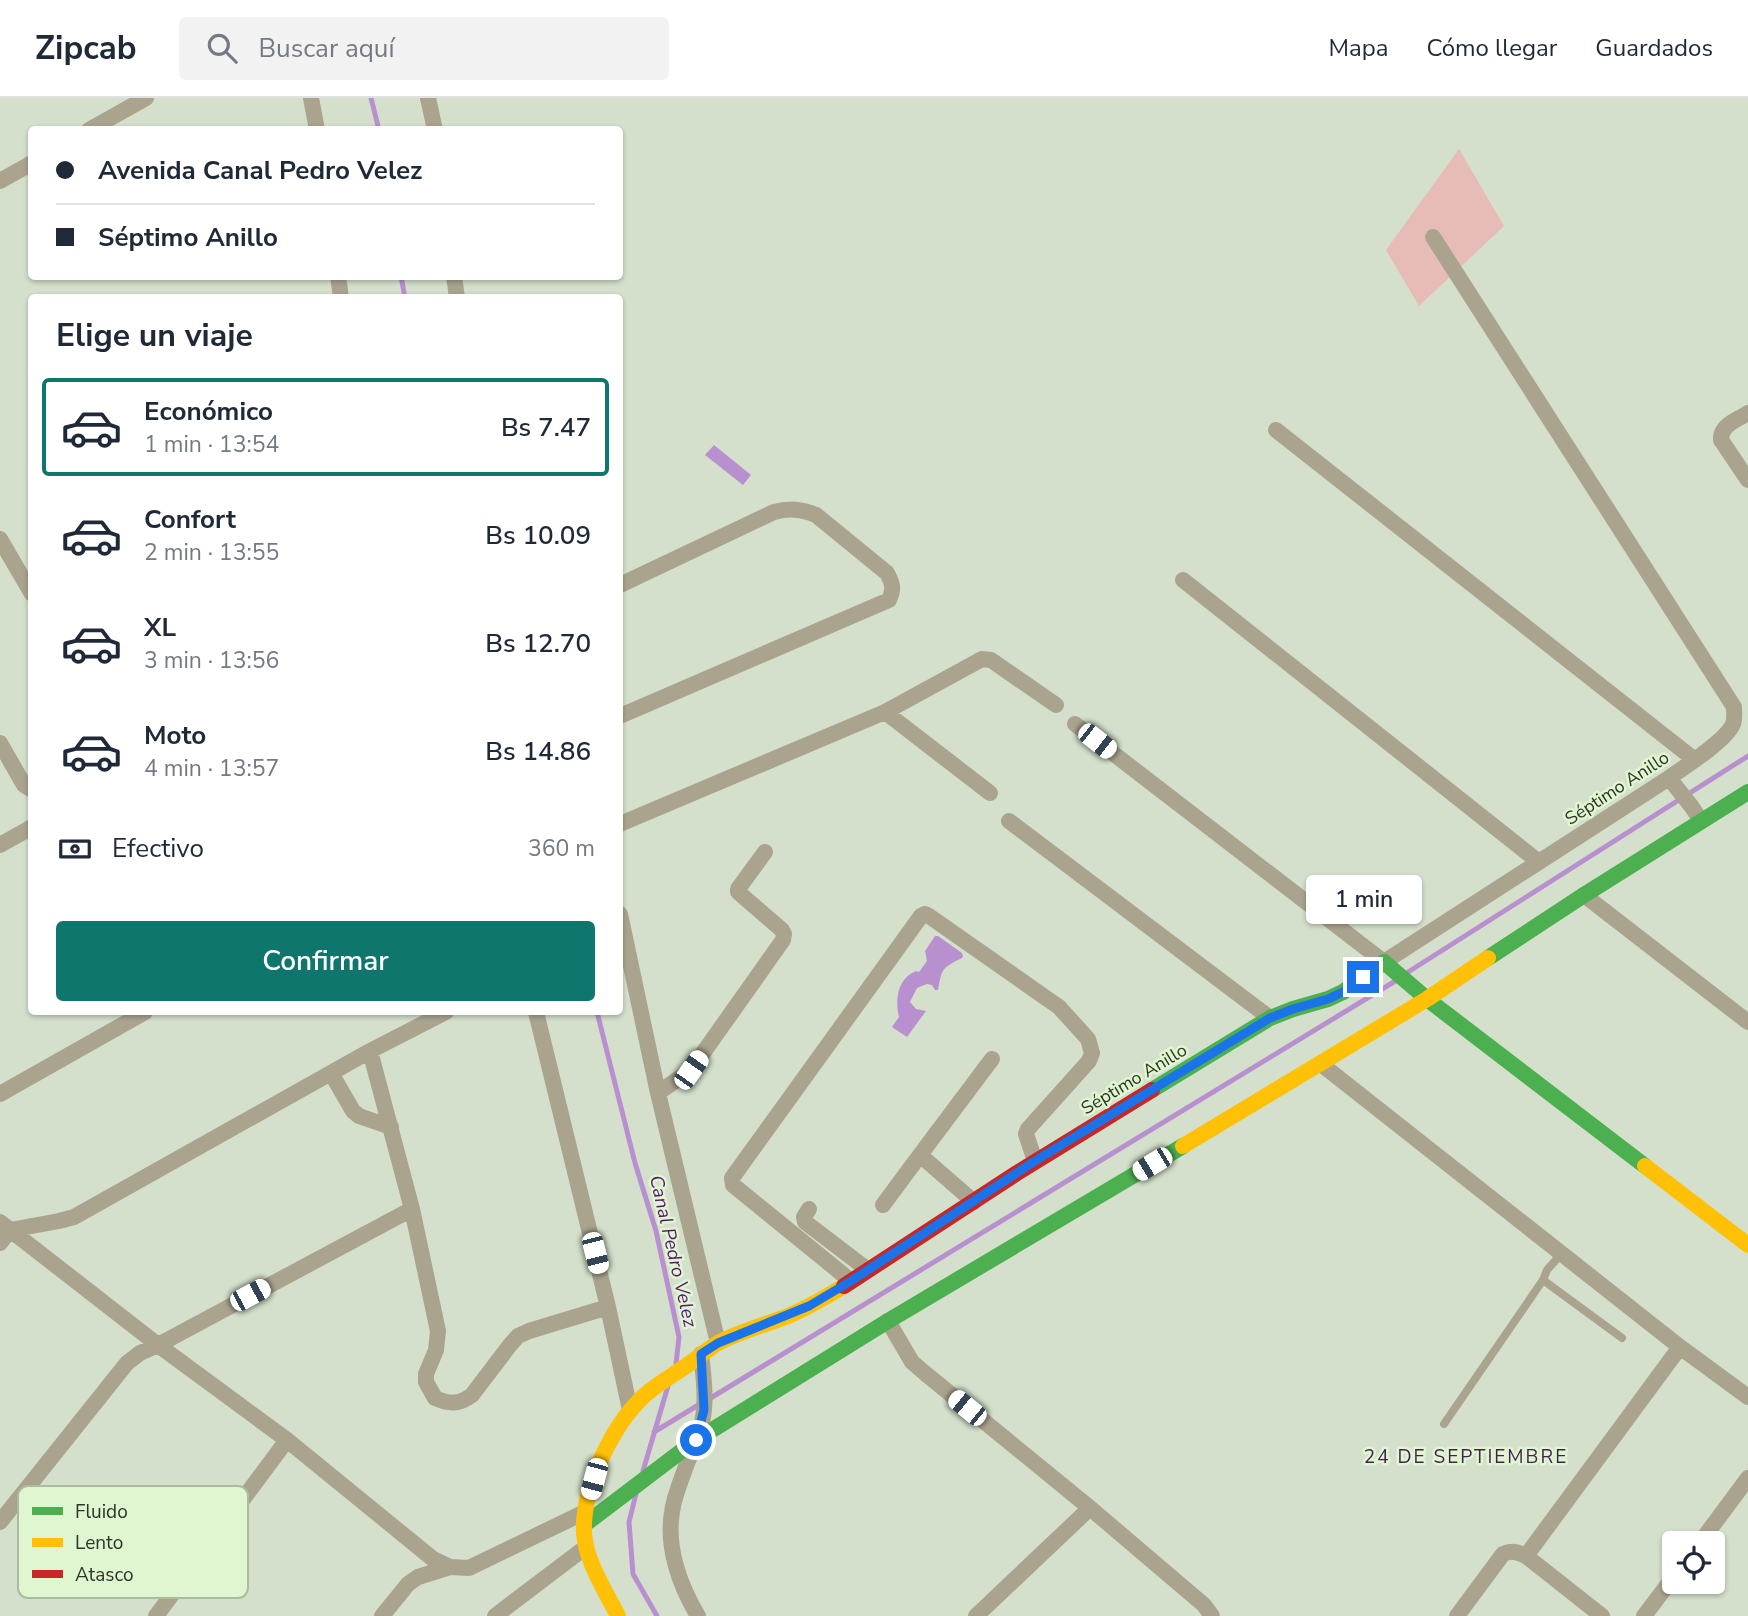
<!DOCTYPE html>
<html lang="es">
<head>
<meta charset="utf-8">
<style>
  :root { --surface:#fff; --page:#f2f2f3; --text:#1f2937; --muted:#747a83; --line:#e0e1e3; --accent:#0f766e }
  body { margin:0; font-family:"Nunito Sans",sans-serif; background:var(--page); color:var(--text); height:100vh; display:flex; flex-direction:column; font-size:26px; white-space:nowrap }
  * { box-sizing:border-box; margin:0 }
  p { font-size:23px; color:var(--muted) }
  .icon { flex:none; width:38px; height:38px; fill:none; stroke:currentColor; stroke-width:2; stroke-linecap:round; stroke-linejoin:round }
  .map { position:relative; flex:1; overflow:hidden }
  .side { position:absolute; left:28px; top:196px; width:595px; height:721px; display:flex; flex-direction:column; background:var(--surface); border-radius:7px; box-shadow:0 2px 5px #0004 }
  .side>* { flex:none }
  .top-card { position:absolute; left:28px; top:28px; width:595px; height:154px; border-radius:7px; box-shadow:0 2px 5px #0004; display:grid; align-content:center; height:154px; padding:0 28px; background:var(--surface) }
  .tools { position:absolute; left:1662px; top:1433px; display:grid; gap:14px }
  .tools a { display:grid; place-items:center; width:63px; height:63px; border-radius:7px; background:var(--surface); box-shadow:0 2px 5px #0004; font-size:35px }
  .end { position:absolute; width:32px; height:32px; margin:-16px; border:9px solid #1a73e8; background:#fff; box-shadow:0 0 0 4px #fff }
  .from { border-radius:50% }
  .bubble { position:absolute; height:49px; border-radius:7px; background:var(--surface); box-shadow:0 2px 5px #0004; font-size:23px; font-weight:600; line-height:49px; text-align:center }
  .car { position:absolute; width:21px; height:42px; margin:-21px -10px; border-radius:9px; box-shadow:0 0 5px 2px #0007; background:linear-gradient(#fff 24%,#345 0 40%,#fff 0 76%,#345 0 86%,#fff 0) }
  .top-card b { display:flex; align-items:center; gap:24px; height:66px; font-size:26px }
  .top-card b+b { border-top:2px solid var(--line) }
  .top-card i { width:18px; height:18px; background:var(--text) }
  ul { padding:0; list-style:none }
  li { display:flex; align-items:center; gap:21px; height:98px; margin:0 14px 10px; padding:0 14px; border:4px solid transparent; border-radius:7px }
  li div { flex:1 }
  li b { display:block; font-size:26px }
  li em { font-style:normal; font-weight:600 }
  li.active { border-color:var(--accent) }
  li>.icon { width:63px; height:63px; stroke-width:1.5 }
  h2 { padding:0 28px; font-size:32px; line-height:84px }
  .pay { display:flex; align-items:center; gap:18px; height:77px; padding:0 28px; font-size:26px }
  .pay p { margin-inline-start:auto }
  .cta { display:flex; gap:14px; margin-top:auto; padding:14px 28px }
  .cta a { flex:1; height:80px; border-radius:7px; background:var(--accent); color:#fff; font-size:28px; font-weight:600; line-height:80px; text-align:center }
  header { display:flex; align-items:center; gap:42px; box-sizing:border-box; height:98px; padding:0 35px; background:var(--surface); border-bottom:2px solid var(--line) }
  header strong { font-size:33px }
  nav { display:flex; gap:38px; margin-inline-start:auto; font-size:24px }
  .search { width:490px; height:63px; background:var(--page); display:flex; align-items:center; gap:18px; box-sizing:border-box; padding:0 24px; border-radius:7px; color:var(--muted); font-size:26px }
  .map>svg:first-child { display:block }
  .green { fill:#e7bcb8 }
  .water { fill:#b990cf }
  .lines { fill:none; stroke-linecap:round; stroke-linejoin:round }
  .stream { stroke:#b990cf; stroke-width:5 }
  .lane { stroke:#aaa48f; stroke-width:8 }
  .street { stroke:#aaa48f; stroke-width:16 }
  .fast { stroke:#4caf50; stroke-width:16 }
  .slow { stroke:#ffc107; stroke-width:16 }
  .jam { stroke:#c62828; stroke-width:16 }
  .route { stroke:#1a73e8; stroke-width:9 }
  .labels { text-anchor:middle; stroke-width:5; stroke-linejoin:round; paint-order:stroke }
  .street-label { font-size:18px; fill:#2c3526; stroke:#e0f6d0 }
  .water-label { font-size:19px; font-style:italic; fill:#551771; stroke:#e0f6d0 }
  .neighbourhood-label { font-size:19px; letter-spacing:2px; fill:#421e55; stroke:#e0f6d0 }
  .key { fill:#e0f6d0; stroke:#aabc9d; stroke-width:2 }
  .key-label { font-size:19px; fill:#2c3526 }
</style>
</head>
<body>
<header>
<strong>Zipcab</strong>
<div class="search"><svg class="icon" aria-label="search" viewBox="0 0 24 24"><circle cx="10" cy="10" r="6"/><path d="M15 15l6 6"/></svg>Buscar aquí</div>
<nav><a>Mapa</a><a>Cómo llegar</a><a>Guardados</a></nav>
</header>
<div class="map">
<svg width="1748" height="1518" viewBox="0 0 1748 1518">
  <rect width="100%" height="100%" fill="#d4e0cb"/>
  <!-- green -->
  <path class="green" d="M1459,51l45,77 -85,80 -33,-56z"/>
  <!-- water -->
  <path class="water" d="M714,347l37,30 -8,10 -38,-30z
    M935,838h3l24,17 1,3 -1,2c-20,10 -20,10 -24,32h-3l-3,-5 -5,-1 -10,4 -7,14 6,7 10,2 -19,26 -15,-10 7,-10c-4,-18 -2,-38 17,-46l3,1 8,-11 -2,-10z"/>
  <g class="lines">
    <!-- stream -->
    <path class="stream" d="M371,0l8,32
      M401,178l4,22
      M1405,876l343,-218
      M597,914l38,151 21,68 23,106 -3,27
      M709,1301l688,-419
      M654,1334l46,-28
      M643,1373l25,-85
      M636,1396l-7,28 4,52 24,42"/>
    <!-- lane -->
    <path class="lane" d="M1543,1182l79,58
      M1444,1326l99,-144 4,-10 15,-17"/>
    <!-- street -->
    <path class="street" d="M311,0l6,32
      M428,0l7,32
      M89,32l57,-32
      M0,83l32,-18
      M338,178l3,22
      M454,178l3,22
      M1748,315c-11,7 -28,12 -27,27l27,40
      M1276,332l419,330
      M0,441l32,55
      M1183,482l356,282
      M620,487l154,-73c16,-4 27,-3 42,3l71,58c6,11 7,16 2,27l-269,116
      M885,614l105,81
      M1075,626l309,238 285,-184c15,-11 57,-37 64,-54 2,-5 1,-12 1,-17l-301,-470
      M0,645l24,42 8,5
      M1669,680l23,29 9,14
      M1009,723l261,197
      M620,726l265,-112 97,-53 9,1 65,45
      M0,747l32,-18
      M1584,797l164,127
      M620,816l38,179 60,250
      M536,914l72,295 22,103
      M370,953l42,158 26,122 -2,19 -10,24v8l9,16c14,6 24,7 37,-3l38,-50 8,-9 11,-5 79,-24
      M1321,966l359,283 68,50
      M331,975l22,38 6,5 32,11
      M658,995l33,-23 92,-130 1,-6 -2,-4 -44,-38v-3l27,-37
      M0,996l145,-82
      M974,1104l-54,-47 72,-96
      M883,1107l37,-50
      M809,1111l-5,8 1,5 63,48
      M0,1124l158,123 129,95 146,119 17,8 19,1 116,-56
      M0,1145l10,-13 49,-9 15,-4 296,-166 76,-39
      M851,1183l-118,-96 -1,-7 189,-262 4,-2 4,2 130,91 29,32 4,14 -3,8 -61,68 -2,5 9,27
      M888,1223l24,41 14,12 164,134 114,97 8,11
      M0,1424l127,-159 13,-10 18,-8 254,-136
      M1699,1446l49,-66
      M1526,1458l154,-209
      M156,1518l131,-176
      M382,1518l26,-32 10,-7 32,-10
      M495,1518l91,-69
      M698,1518c-18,-30 -32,-68 -26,-104 2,-16 9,-31 14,-46 7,-18 17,-38 18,-57 2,-18 -1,-37 -3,-55
      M976,1518l114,-108
      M1457,1518l46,-62c9,-4 14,-2 23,2l76,60
      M1644,1518l31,-41"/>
    <!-- fast -->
    <path class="fast" d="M1488,860l96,-63 164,-103
      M1152,992l118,-72 23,-9 35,-10 15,-7 41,-30 43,37 218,167
      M584,1427l112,-85 192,-119 295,-175"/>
    <!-- slow -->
    <path class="slow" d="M1183,1048l244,-147 61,-41
      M1645,1068l103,79
      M618,1518c-13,-26 -32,-54 -34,-83 -2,-45 28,-108 61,-138 15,-13 32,-22 48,-34 9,-6 16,-13 25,-18 23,-12 47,-18 70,-27 19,-8 38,-19 56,-30"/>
    <!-- jam -->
    <path class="jam" d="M844,1188l173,-113 135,-83"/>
  </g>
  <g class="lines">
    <!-- route -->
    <path class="route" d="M696,1342l8,-30 -3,-56 17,-11 91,-37 42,-25 184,-120 235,-143 23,-9 35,-10 15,-7 20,-15"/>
  </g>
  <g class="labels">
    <!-- street labels -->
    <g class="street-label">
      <text transform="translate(1617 690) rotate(-33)" y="6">Séptimo Anillo</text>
      <text transform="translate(1134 981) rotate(-31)" y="6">Séptimo Anillo</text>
    </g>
    <!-- water labels -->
    <g class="water-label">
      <text transform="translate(674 1153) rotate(77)" y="7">Canal Pedro Velez</text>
    </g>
    <!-- neighbourhood labels -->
    <g class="neighbourhood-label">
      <text x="1466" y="1365">24 DE SEPTIEMBRE</text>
    </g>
  </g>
  <!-- legend -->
  <rect x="18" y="1388" width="230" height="112" rx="10" class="key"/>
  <rect x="32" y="1409" width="31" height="8" fill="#4caf50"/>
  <rect x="32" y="1440" width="31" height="9" fill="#ffc107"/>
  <rect x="32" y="1472" width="31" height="8" fill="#c62828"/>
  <g class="key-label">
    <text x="75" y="1420">Fluido</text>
    <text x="75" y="1451">Lento</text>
    <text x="75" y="1483">Atasco</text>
  </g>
</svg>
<div class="tools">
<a><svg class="icon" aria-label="locate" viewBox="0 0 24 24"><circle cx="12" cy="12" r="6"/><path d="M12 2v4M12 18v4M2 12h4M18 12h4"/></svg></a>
</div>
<i class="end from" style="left:696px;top:1342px"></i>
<i class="end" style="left:1363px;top:879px"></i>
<div class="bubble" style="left:1306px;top:777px;width:116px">1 min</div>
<i class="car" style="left:1097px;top:643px;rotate:128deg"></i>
<i class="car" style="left:691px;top:972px;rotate:35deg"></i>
<i class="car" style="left:1152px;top:1066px;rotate:239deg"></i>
<i class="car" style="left:595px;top:1155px;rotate:166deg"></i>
<i class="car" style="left:250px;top:1197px;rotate:62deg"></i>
<i class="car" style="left:967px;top:1310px;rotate:309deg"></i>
<i class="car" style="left:594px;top:1381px;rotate:195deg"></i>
<div class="top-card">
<b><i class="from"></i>Avenida Canal Pedro Velez</b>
<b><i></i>Séptimo Anillo</b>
</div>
<section class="side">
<h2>Elige un viaje</h2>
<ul>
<li class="active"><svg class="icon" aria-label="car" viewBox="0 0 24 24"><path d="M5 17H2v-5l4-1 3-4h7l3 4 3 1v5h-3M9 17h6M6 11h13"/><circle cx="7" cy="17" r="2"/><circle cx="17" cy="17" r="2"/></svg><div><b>Económico</b><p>1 min · 13:54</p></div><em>Bs 7.47</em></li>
<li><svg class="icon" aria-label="car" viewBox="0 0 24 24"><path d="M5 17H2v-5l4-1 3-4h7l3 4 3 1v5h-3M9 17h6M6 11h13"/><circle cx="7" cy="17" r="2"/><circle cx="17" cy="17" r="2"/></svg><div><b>Confort</b><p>2 min · 13:55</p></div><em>Bs 10.09</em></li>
<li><svg class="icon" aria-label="car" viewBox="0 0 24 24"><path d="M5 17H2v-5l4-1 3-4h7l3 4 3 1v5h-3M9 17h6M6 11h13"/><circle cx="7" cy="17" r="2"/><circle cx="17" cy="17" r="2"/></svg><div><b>XL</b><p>3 min · 13:56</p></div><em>Bs 12.70</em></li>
<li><svg class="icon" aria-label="car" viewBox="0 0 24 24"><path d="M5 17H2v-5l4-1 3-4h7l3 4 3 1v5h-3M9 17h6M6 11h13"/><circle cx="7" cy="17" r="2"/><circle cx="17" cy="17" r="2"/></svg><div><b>Moto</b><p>4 min · 13:57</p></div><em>Bs 14.86</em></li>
</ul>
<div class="pay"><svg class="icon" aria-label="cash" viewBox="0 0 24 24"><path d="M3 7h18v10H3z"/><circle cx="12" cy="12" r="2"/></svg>Efectivo<p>360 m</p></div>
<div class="cta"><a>Confirmar</a></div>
</section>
</div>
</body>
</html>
